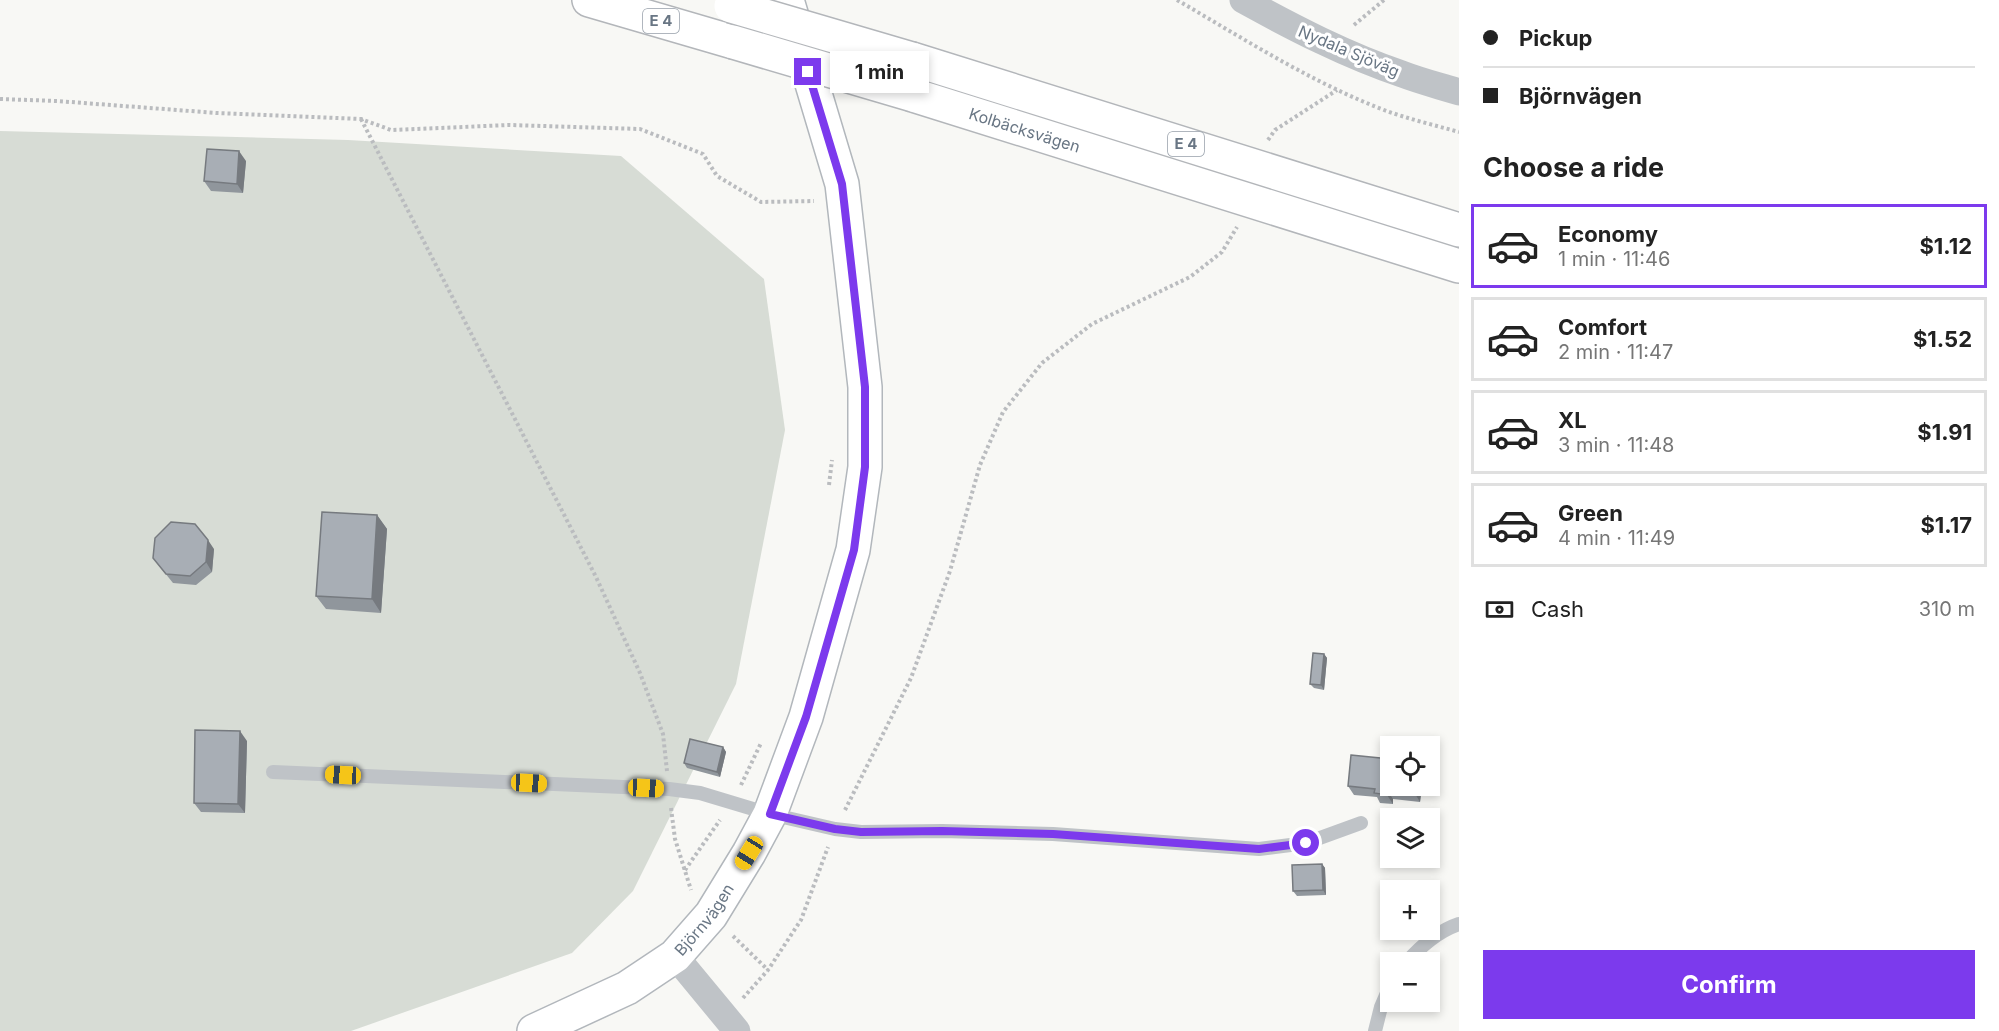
<!DOCTYPE html>
<html lang="en">
<head>
<meta charset="utf-8">
<style>
  :root { --surface:#fff; --page:#f6f6f6; --text:#222; --muted:#767676; --line:#e0e0e0; --accent:#7c3aed }
  body { margin:0; font-family:Inter,sans-serif; background:var(--page); color:var(--text); height:100vh; display:flex; flex-direction:column; font-size:22px; white-space:nowrap }
  * { box-sizing:border-box; margin:0 }
  p { font-size:20px; color:var(--muted) }
  .icon { flex:none; width:33px; height:33px; fill:none; stroke:currentColor; stroke-width:2; stroke-linecap:round; stroke-linejoin:round }
  .map { position:relative; flex:1; overflow:hidden }
  .details { display:flex; flex-direction:column; background:var(--surface); width:540px }
  .details>* { flex:none }
  .hud { display:grid; align-content:center; height:132px; padding:0 24px; background:var(--surface) }
  .tools { position:absolute; left:1380px; top:736px; display:grid; gap:12px }
  .tools a { display:grid; place-items:center; width:60px; height:60px; border-radius:0px; background:var(--surface); box-shadow:0 3px 9px #0003; font-size:30px }
  .end { position:absolute; width:27px; height:27px; margin:-14px; border:8px solid #7c3aed; background:#fff; box-shadow:0 0 0 3px #fff }
  .from { border-radius:50% }
  .bubble { position:absolute; height:42px; border-radius:0px; background:var(--surface); box-shadow:0 3px 9px #0003; font-size:20px; font-weight:700; line-height:42px; text-align:center }
  .car { position:absolute; width:18px; height:36px; margin:-18px -9px; border-radius:8px; box-shadow:0 0 4px 2px #0007; background:linear-gradient(#f5c518 24%,#345 0 40%,#f5c518 0 76%,#345 0 86%,#f5c518 0) }
  .hud b { display:flex; align-items:center; gap:21px; height:57px; font-size:22px }
  .hud b+b { border-top:2px solid var(--line) }
  .hud i { width:15px; height:15px; background:var(--text) }
  ul { padding:0; list-style:none }
  li { display:flex; align-items:center; gap:18px; height:84px; margin:0 12px 9px; padding:0 12px; border:3px solid var(--line); border-radius:0px }
  li div { flex:1 }
  li b { display:block; font-size:22px }
  li em { font-style:normal; font-weight:700 }
  li.selected { border-color:var(--accent) }
  li>.icon { width:54px; height:54px; stroke-width:1.5 }
  h2 { padding:0 24px; font-size:27px; line-height:72px }
  .pay { display:flex; align-items:center; gap:15px; height:66px; padding:0 24px; font-size:22px }
  .pay p { margin-inline-start:auto }
  .cta { display:flex; gap:12px; margin-top:auto; padding:12px 24px }
  .cta a { flex:1; height:69px; border-radius:0px; background:var(--accent); color:#fff; font-size:24px; font-weight:700; line-height:69px; text-align:center }
  main { display:flex; flex:1; min-height:0 }
  .map>svg:first-child { display:block }
  .green { fill:#d7dcd5 }
  .lines { fill:none; stroke-linecap:round; stroke-linejoin:round }
  .secondary-casing { stroke:#b2b7bc; stroke-width:36 }
  .highway-casing { stroke:#b3b6ba; stroke-width:36 }
  .path { stroke:#babcbf; stroke-width:4; stroke-dasharray:3 3; stroke-linecap:butt }
  .lane { stroke:#bfc3c7; stroke-width:14 }
  .street { stroke:#bfc3c7; stroke-width:27 }
  .secondary { stroke:#fff; stroke-width:33 }
  .highway { stroke:#fff; stroke-width:33 }
  .highway-bridge-casing { stroke:#b3b6ba; stroke-width:36; stroke-linecap:butt }
  .highway-bridge { stroke:#fff; stroke-width:33 }
  .wall { fill:#90969c }
  .shaded-wall { fill:#767a7f }
  .building { fill:#a8aeb5; stroke:#767a7f; stroke-width:1.5 }
  .route { stroke:#7c3aed; stroke-width:8 }
  .labels { text-anchor:middle; stroke-width:6; stroke-linejoin:round; paint-order:stroke }
  .shield { fill:#fff; stroke:#969fa9; stroke-width:1.5 }
  .shield-label { font-size:15px; font-weight:bold; fill:#697684 }
  .street-label { font-size:16px; fill:#697684; stroke:#fff }
</style>
</head>
<body>
<main>
<div class="map">
<svg width="1459" height="1031" viewBox="0 0 1459 1031">
  <rect width="100%" height="100%" fill="#f8f8f5"/>
  <!-- green -->
  <path class="green" d="M0,131l348,9 273,16 143,123 21,151 -49,254 -103,207 -61,62 -221,78h-351z"/>
  <g class="lines">
    <!-- secondary casing -->
    <g class="secondary-casing">
      <g id="secondary">
        <path id="s1" d="M534,1031l93,-43 48,-32 36,-41 38,-62 21,-39 36,-97 47,-167 12,-83v-80l-23,-203 -55,-184"/>
      </g>
    </g>
    <!-- highway casing -->
    <g class="highway-casing">
      <g id="highway">
        <path d="M589,0l144,42"/>
        <path d="M912,59l547,171"/>
        <path id="s2" d="M913,95l546,171"/>
      </g>
    </g>
    <!-- path -->
    <path class="path" d="M1177,0c67,39 134,82 207,110 24,9 50,15 75,22
      M1354,25l30,-25
      M0,99l57,2 160,12 144,6 30,11 119,-5 130,4 63,25 14,22 44,26 53,-1
      M361,119l235,458 44,96 23,61 4,37
      M1268,140l7,-10 62,-40
      M829,485l3,-25
      M741,785l20,-42
      M671,808l4,31 16,51
      M845,810l66,-132 39,-107 30,-106 23,-53 39,-49 50,-39 98,-47 32,-25 15,-25
      M685,870l35,-50
      M733,936l35,34
      M743,998l25,-28 33,-50 27,-73"/>
    <!-- lane -->
    <path class="lane" d="M273,772l396,17 31,4 70,21 65,15 26,3 81,-1 111,3 206,15 47,-6 55,-20
      M1406,963c14,-16 32,-32 53,-39
      M1375,1031l6,-24 9,-21"/>
    <!-- street -->
    <path class="street" d="M1243,0c51,28 103,55 159,74 18,7 38,12 57,18
      M675,956l62,75"/>
    <!-- secondary -->
    <use href="#secondary" class="secondary"/>
    <!-- highway -->
    <use href="#highway" class="highway"/>
    <!-- highway-bridge casing -->
    <g class="highway-bridge-casing">
      <path id="highway-bridge" d="M731,6l181,53
        M733,42l180,53"/>
    </g>
    <!-- highway-bridge -->
    <use href="#highway-bridge" class="highway-bridge"/>
  </g>
  <!-- wall -->
  <path class="wall" d="M246,161l-3,32 -32,-2 -7,-10z
    M377,515l10,14 -6,84 -55,-4 -10,-13z
    M214,549l-2,23 -16,13 -23,-2 -20,-25z
    M1324,654l3,4 -3,32 -10,-2 -4,-4z
    M247,741l-2,72 -44,-1 -7,-9z
    M723,747l3,5 -6,25 -33,-9 -3,-5z
    M1348,786h74l-2,16 -27,-3v5l-13,-1 -3,-6 -23,-2z
    M1322,864l3,4 1,27 -29,1 -4,-5z"/>
  <!-- shaded-wall -->
  <path class="shaded-wall" d="M239,151l7,10 -3,32 -6,-9z
    M377,515l10,14 -6,84 -9,-14z
    M208,540l6,9 -2,23 -6,-10z
    M1324,654l3,4 -3,32 -3,-5z
    M240,731l7,10 -2,72 -7,-9z
    M723,747l3,5 -6,25 -3,-5z
    M1415,786h7l-2,16 -6,-10z
    M1387,790l6,9v5l-6,-9z
    M1322,864l3,4 1,27 -3,-5z"/>
  <!-- building -->
  <path class="building" d="M207,149l32,2 -2,33 -33,-3z
    M322,512l55,3 -5,84 -56,-3z
    M171,522l24,2 13,16 -2,22 -16,14 -24,-2 -13,-16 2,-20z
    M1313,653l11,1 -3,31 -11,-1z
    M195,730l45,1 -2,73 -44,-1z
    M690,739l33,8 -6,25 -33,-9z
    M1351,755l39,4v27h25l-1,6 -27,-2v5l-13,-2 1,-4 -27,-3z
    M1322,864l1,26 -30,1 -1,-26z"/>
  <g class="lines">
    <!-- route -->
    <path class="route" d="M808,72l34,112 23,203v80l-11,83 -48,167 -36,97 65,15 26,3 81,-1 111,3 206,15 47,-6"/>
  </g>
  <g class="labels">
    <!-- shield labels -->
    <g class="shield">
      <rect x="643" y="9" width="36" height="24" rx="4.5"/>
      <rect x="1168" y="132" width="36" height="24" rx="4.5"/>
    </g>
    <g class="shield-label">
      <text x="661" y="26">E 4</text>
      <text x="1186" y="149">E 4</text>
    </g>
    <!-- street labels -->
    <g class="street-label">
      <text transform="translate(1349 51) rotate(23)" y="6">Nydala Sjöväg</text>
      <text dy="6" stroke="none"><textPath href="#s2" startOffset="117">Kolbäcksvägen</textPath></text>
      <text dy="6" stroke="none"><textPath href="#s1" startOffset="207">Björnvägen</textPath></text>
    </g>
  </g>
</svg>
<div class="tools">
<a><svg class="icon" aria-label="locate" viewBox="0 0 24 24"><circle cx="12" cy="12" r="6"/><path d="M12 2v4M12 18v4M2 12h4M18 12h4"/></svg></a>
<a><svg class="icon" aria-label="layers" viewBox="0 0 24 24"><path d="M12 4l9 5-9 5-9-5zM3 14l9 5 9-5"/></svg></a>
<a>+</a>
<a>−</a>
</div>
<i class="end from" style="left:1306px;top:843px"></i>
<i class="end" style="left:808px;top:72px"></i>
<div class="bubble" style="left:830px;top:51px;width:99px">1 min</div>
<i class="car" style="left:343px;top:775px;rotate:273deg"></i>
<i class="car" style="left:529px;top:783px;rotate:93deg"></i>
<i class="car" style="left:646px;top:788px;rotate:93deg"></i>
<i class="car" style="left:749px;top:853px;rotate:212deg"></i>
</div>
<section class="details">
<div class="hud">
<b><i class="from"></i>Pickup</b>
<b><i></i>Björnvägen</b>
</div>
<h2>Choose a ride</h2>
<ul>
<li class="selected"><svg class="icon" aria-label="car" viewBox="0 0 24 24"><path d="M5 17H2v-5l4-1 3-4h7l3 4 3 1v5h-3M9 17h6M6 11h13"/><circle cx="7" cy="17" r="2"/><circle cx="17" cy="17" r="2"/></svg><div><b>Economy</b><p>1 min · 11:46</p></div><em>$1.12</em></li>
<li><svg class="icon" aria-label="car" viewBox="0 0 24 24"><path d="M5 17H2v-5l4-1 3-4h7l3 4 3 1v5h-3M9 17h6M6 11h13"/><circle cx="7" cy="17" r="2"/><circle cx="17" cy="17" r="2"/></svg><div><b>Comfort</b><p>2 min · 11:47</p></div><em>$1.52</em></li>
<li><svg class="icon" aria-label="car" viewBox="0 0 24 24"><path d="M5 17H2v-5l4-1 3-4h7l3 4 3 1v5h-3M9 17h6M6 11h13"/><circle cx="7" cy="17" r="2"/><circle cx="17" cy="17" r="2"/></svg><div><b>XL</b><p>3 min · 11:48</p></div><em>$1.91</em></li>
<li><svg class="icon" aria-label="car" viewBox="0 0 24 24"><path d="M5 17H2v-5l4-1 3-4h7l3 4 3 1v5h-3M9 17h6M6 11h13"/><circle cx="7" cy="17" r="2"/><circle cx="17" cy="17" r="2"/></svg><div><b>Green</b><p>4 min · 11:49</p></div><em>$1.17</em></li>
</ul>
<div class="pay"><svg class="icon" aria-label="cash" viewBox="0 0 24 24"><path d="M3 7h18v10H3z"/><circle cx="12" cy="12" r="2"/></svg>Cash<p>310 m</p></div>
<div class="cta"><a>Confirm</a></div>
</section>
</main>
</body>
</html>
